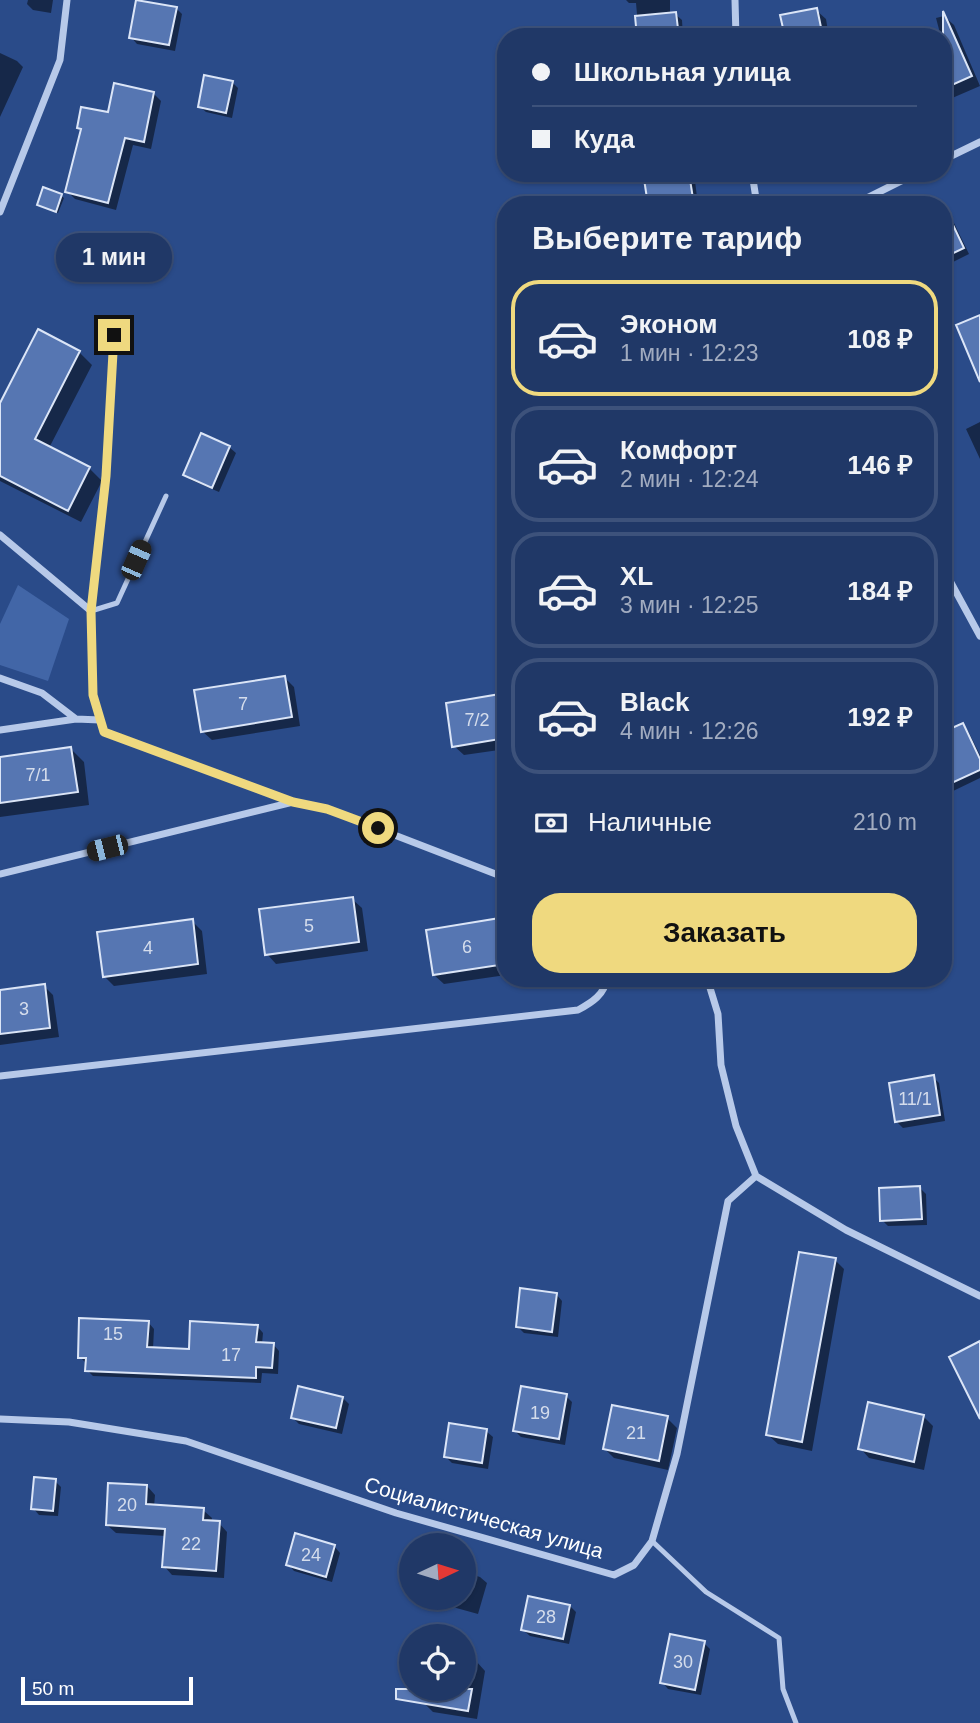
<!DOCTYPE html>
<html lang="ru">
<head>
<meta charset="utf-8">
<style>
  :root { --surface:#203867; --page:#283f6d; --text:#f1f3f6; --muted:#a2acc0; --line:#3d527b; --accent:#efd97f }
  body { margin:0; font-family:Arial,sans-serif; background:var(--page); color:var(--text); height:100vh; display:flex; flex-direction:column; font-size:26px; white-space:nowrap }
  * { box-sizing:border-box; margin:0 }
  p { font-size:23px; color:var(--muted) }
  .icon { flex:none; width:38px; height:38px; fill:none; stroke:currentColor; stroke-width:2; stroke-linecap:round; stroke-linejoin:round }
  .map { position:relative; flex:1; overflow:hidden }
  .details { position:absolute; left:497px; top:196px; width:455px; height:791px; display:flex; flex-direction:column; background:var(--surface); border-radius:28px; box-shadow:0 2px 5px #0004,0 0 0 2px var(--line) }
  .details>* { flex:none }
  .hud { position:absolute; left:497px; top:28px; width:455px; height:154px; border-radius:28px; box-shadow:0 2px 5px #0004,0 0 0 2px var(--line); display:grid; align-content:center; height:154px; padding:0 35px; background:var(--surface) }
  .needle { width:46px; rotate:86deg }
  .buttons { position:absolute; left:399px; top:1533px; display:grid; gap:14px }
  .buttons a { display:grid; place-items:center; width:77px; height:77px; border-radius:50%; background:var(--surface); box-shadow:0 2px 5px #0004,0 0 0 2px var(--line); font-size:35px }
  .scale { position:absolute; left:21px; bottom:18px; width:172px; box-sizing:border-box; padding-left:7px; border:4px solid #fff; border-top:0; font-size:19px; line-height:24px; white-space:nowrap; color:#fff; -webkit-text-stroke:5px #2a4b89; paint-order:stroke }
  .end { position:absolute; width:32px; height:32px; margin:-16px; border:9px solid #efd97f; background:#111; box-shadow:0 0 0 4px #111 }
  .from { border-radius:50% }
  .bubble { position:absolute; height:49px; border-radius:24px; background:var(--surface); box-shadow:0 2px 5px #0004,0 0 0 2px var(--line); font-size:23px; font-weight:700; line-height:49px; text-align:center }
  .car { position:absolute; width:21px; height:42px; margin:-21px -10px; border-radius:9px; box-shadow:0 0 5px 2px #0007; background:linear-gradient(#222 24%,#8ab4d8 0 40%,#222 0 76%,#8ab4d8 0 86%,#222 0) }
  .hud b { display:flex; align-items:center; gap:24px; height:66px; font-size:26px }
  .hud b+b { border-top:2px solid var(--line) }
  .hud i { width:18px; height:18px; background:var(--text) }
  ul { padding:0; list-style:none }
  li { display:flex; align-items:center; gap:21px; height:116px; margin:0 14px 10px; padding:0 21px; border:4px solid var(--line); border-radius:28px }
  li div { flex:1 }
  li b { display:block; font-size:26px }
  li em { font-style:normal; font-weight:700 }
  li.current { border-color:var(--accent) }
  li>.icon { width:63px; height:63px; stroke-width:1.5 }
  h2 { padding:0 35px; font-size:32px; line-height:84px }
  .pay { display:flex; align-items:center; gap:18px; height:77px; padding:0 35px; font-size:26px }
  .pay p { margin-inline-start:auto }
  .cta { display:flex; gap:14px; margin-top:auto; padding:14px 35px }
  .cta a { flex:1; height:80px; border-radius:28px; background:var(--accent); color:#111; font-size:28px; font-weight:700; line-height:80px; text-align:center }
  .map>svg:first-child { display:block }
  .green { fill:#4266a7 }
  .shadow { fill:#0007 }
  .building { fill:#5676b2; stroke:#dbe5f7; stroke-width:2 }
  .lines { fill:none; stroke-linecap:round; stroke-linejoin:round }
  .service { stroke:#b7c9e9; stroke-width:5 }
  .minor { stroke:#b7c9e9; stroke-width:7 }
  .route { stroke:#efd97f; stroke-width:9 }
  .labels { text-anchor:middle; stroke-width:5; stroke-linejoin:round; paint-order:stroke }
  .number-label { font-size:18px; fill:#d5ddec }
  .street-label { font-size:21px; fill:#fff; stroke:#2a4b89 }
</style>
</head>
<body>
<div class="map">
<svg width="980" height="1723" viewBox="0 0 980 1723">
  <rect width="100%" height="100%" fill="#2a4b89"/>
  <!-- green -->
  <path class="green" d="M18,585l51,34 -21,62 -48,-16v-41z"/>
  <!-- shadow -->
  <path class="shadow" d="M28,0h25l-2,13 -18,-3 -6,-6z
    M626,0h44v14h5l7,6 1,17h-44l-3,-34h-7z
    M176,8l6,6 -7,37 -38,-7 -6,-7z
    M816,10l10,9 3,18h-43z
    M944,16l10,9 26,61 -37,16v-65h-2l-5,-19z
    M0,53l17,8 6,6 -23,50z
    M232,82l6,6 -6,30 -26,-6 -7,-6z
    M153,93l8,8 -10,48 -18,-4 -17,65 -41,-11 -8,-8 15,-60 -3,-3z
    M656,173h38l4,32h-48z
    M61,196l3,2 -6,15 -19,-9z
    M734,202l3,3h-20z
    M948,217l6,6 15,31 -26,13v-48z
    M943,318l8,15 -8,4z
    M79,352l13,13 -43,83 40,20 13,13 -21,41 -81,-41v-75z
    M980,422v37l-14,-30z
    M229,447l7,6 -17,39 -28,-12 -6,-6z
    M285,678l9,9 6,39 -88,14 -10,-9z
    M506,695v54l-42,6 -10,-9z
    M962,725l6,6 12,24v23l-29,14 -8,-9z
    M71,749l13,13 5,43 -89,12v-58z
    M352,899l10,9 6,43 -92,13 -9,-10z
    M506,919v56l-62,9 -10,-9z
    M192,921l10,10 5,43 -93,12 -10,-10z
    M44,986l9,9 6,42 -59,8v-54z
    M933,1077l6,6 6,38 -42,7 -6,-6z
    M920,1188l6,6 1,31 -39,1 -6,-6z
    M835,1260l9,9 -32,182 -34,-7 -10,-9z
    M556,1294l6,7 -4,36 -34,-4 -6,-6z
    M148,1322l6,7 -1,20 37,2 67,-25 6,7 -1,11h11l6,7 -1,23 -16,-1 -1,10 -168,-7 -6,-6 -1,-7 -6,-6z
    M566,1396l6,6 -7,43 -44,-8 -6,-6z
    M343,1398l6,6 -7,30 -43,-10 -6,-6z
    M924,1417l9,9 -9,44 -55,-12 -9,-10z
    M667,1418l10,10 -9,42 -54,-12 -9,-9z
    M486,1431l7,6 -5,32 -36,-6 -6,-6z
    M55,1481l6,6 -3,29 -19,-1 -6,-7z
    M147,1486l8,9 -1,12 49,3 9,8 -1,5h8l8,9 -3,46 -52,-3 -8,-9 2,-30 -50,-3 -9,-8z
    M334,1546l6,7 -8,29 -38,-11 -6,-7z
    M464,1572l16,5 7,6 -9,31 -47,-13 -4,-3h37z
    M570,1606l6,6 -7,32 -39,-8 -7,-6z
    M704,1643l6,6 -9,46 -33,-6 -6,-7z
    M464,1659l12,2 9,10 -8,48 -44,-7 -9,-9 2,-14h38z"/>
  <!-- building -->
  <path class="building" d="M136,0l41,7 -8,38 -40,-7z
    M817,8l6,29h-38l-5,-22z
    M943,11l29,65 -29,13z
    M676,12l3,25h-42l-2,-21z
    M204,75l29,6 -7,32 -28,-6z
    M114,83l40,9 -10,50 -19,-4 -17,65 -43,-11 16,-63 -4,-1 4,-21 27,5z
    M689,173l5,32h-46l-4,-26z
    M43,187l19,7 -6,18 -19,-7z
    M943,204l21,44 -21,10z
    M980,315v67l-24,-57z
    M38,329l42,22 -45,88 55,28 -22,44 -68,-35v-73z
    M201,433l29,13 -18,42 -29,-13z
    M285,676l7,41 -91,15 -7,-42z
    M506,693v45l-54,9 -6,-44z
    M963,723l17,36v11l-37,17v-55z
    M71,747l7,45 -78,11v-46z
    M353,897l6,45 -94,13 -6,-46z
    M506,917v47l-73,11 -7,-45z
    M193,919l5,45 -95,13 -6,-45z
    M45,984l5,44 -50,6v-44z
    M934,1075l6,40 -45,7 -6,-39z
    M920,1186l2,33 -42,2 -1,-33z
    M799,1252l37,6 -34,184 -36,-7z
    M520,1288l37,5 -5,39 -36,-5z
    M79,1318l70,3 -2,26 42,2 1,-28 68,4 -2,17 18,1 -2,25 -16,-1v11l-171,-7 1,-13h-8z
    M980,1341v78l-31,-62z
    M298,1386l45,11 -7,31 -45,-10z
    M521,1386l46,8 -8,45 -46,-8z
    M868,1402l56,13 -10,47 -56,-13z
    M612,1405l56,11 -9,45 -56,-12z
    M449,1423l38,6 -5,34 -38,-6z
    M34,1477l22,2 -3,32 -22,-2z
    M108,1483l39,2 -1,19 58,4 -1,12 17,1 -4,50 -54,-4 3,-38 -59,-4z
    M295,1533l40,12 -9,32 -40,-12z
    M528,1596l42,9 -7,34 -42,-9z
    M670,1634l35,7 -10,49 -35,-7z
    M396,1689h76l-4,22 -72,-12z"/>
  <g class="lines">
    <!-- service -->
    <path class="service" d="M114,335l-8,141 -15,135 26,-8 49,-107
      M652,1541l54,51 73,46 4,51 13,34"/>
    <!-- minor -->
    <path class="minor" d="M735,0l1,37
      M943,160l37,-18
      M752,173l5,32
      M853,205l64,-32
      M0,212l60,-152 7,-60
      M0,535l91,76 2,84 11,37 189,70
      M943,568l37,68
      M0,678l42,15 34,26
      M0,730l76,-11 24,1
      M0,874l293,-72 34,7 179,69
      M707,978l11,36 3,51 15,61 20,50 90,54 134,66
      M0,1076l578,-66c13,-7 28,-16 28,-32
      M0,1419l69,3 117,19 210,72 218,62 20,-10 18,-24 25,-87 51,-253 28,-25"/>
  </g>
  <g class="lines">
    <!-- route -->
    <path class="route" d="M114,335l-8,141 -15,135 2,84 11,37 189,70 34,7 51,19"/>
  </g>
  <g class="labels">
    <!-- number labels -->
    <g class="number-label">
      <text x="243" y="710">7</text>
      <text x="477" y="726">7/2</text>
      <text x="38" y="781">7/1</text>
      <text x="309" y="932">5</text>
      <text x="467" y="953">6</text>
      <text x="148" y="954">4</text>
      <text x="24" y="1015">3</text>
      <text x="915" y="1105">11/1</text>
      <text x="113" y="1340">15</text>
      <text x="231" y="1361">17</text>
      <text x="540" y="1419">19</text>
      <text x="636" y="1439">21</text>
      <text x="127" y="1511">20</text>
      <text x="191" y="1550">22</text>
      <text x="311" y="1561">24</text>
      <text x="546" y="1623">28</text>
      <text x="683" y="1668">30</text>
    </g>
    <!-- street labels -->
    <g class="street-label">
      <text transform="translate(484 1518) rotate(16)" y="7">Социалистическая улица</text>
    </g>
  </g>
</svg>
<div class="buttons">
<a><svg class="needle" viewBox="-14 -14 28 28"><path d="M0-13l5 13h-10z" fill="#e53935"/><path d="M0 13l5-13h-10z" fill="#a2acc0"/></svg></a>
<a><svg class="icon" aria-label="locate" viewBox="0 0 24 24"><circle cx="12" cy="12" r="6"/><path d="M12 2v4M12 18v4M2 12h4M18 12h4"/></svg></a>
</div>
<div class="scale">50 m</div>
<i class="end from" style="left:378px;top:828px"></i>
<i class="end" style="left:114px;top:335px"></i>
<div class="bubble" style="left:56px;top:233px;width:116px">1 мин</div>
<i class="car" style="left:136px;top:560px;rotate:24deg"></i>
<i class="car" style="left:107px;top:848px;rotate:256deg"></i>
<div class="hud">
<b><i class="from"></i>Школьная улица</b>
<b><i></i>Куда</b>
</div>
<section class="details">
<h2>Выберите тариф</h2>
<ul>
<li class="current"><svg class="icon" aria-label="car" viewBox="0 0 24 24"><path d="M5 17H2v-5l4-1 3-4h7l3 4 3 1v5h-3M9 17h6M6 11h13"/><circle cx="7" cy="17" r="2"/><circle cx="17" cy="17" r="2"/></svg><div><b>Эконом</b><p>1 мин · 12:23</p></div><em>108 ₽</em></li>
<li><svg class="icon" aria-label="car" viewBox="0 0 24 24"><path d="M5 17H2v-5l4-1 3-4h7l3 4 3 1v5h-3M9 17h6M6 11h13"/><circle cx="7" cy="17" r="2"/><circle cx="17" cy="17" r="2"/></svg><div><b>Комфорт</b><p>2 мин · 12:24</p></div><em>146 ₽</em></li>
<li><svg class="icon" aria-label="car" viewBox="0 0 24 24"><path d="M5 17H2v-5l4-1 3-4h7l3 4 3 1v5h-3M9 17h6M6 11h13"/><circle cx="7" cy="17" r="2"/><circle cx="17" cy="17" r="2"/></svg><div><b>XL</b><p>3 мин · 12:25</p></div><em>184 ₽</em></li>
<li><svg class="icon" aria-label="car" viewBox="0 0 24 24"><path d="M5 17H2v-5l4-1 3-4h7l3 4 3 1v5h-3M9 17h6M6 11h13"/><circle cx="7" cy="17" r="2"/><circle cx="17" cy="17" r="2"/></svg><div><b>Black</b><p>4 мин · 12:26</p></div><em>192 ₽</em></li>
</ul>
<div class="pay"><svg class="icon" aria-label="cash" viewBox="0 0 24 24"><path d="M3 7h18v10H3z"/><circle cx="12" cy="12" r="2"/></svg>Наличные<p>210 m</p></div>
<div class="cta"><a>Заказать</a></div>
</section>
</div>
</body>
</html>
